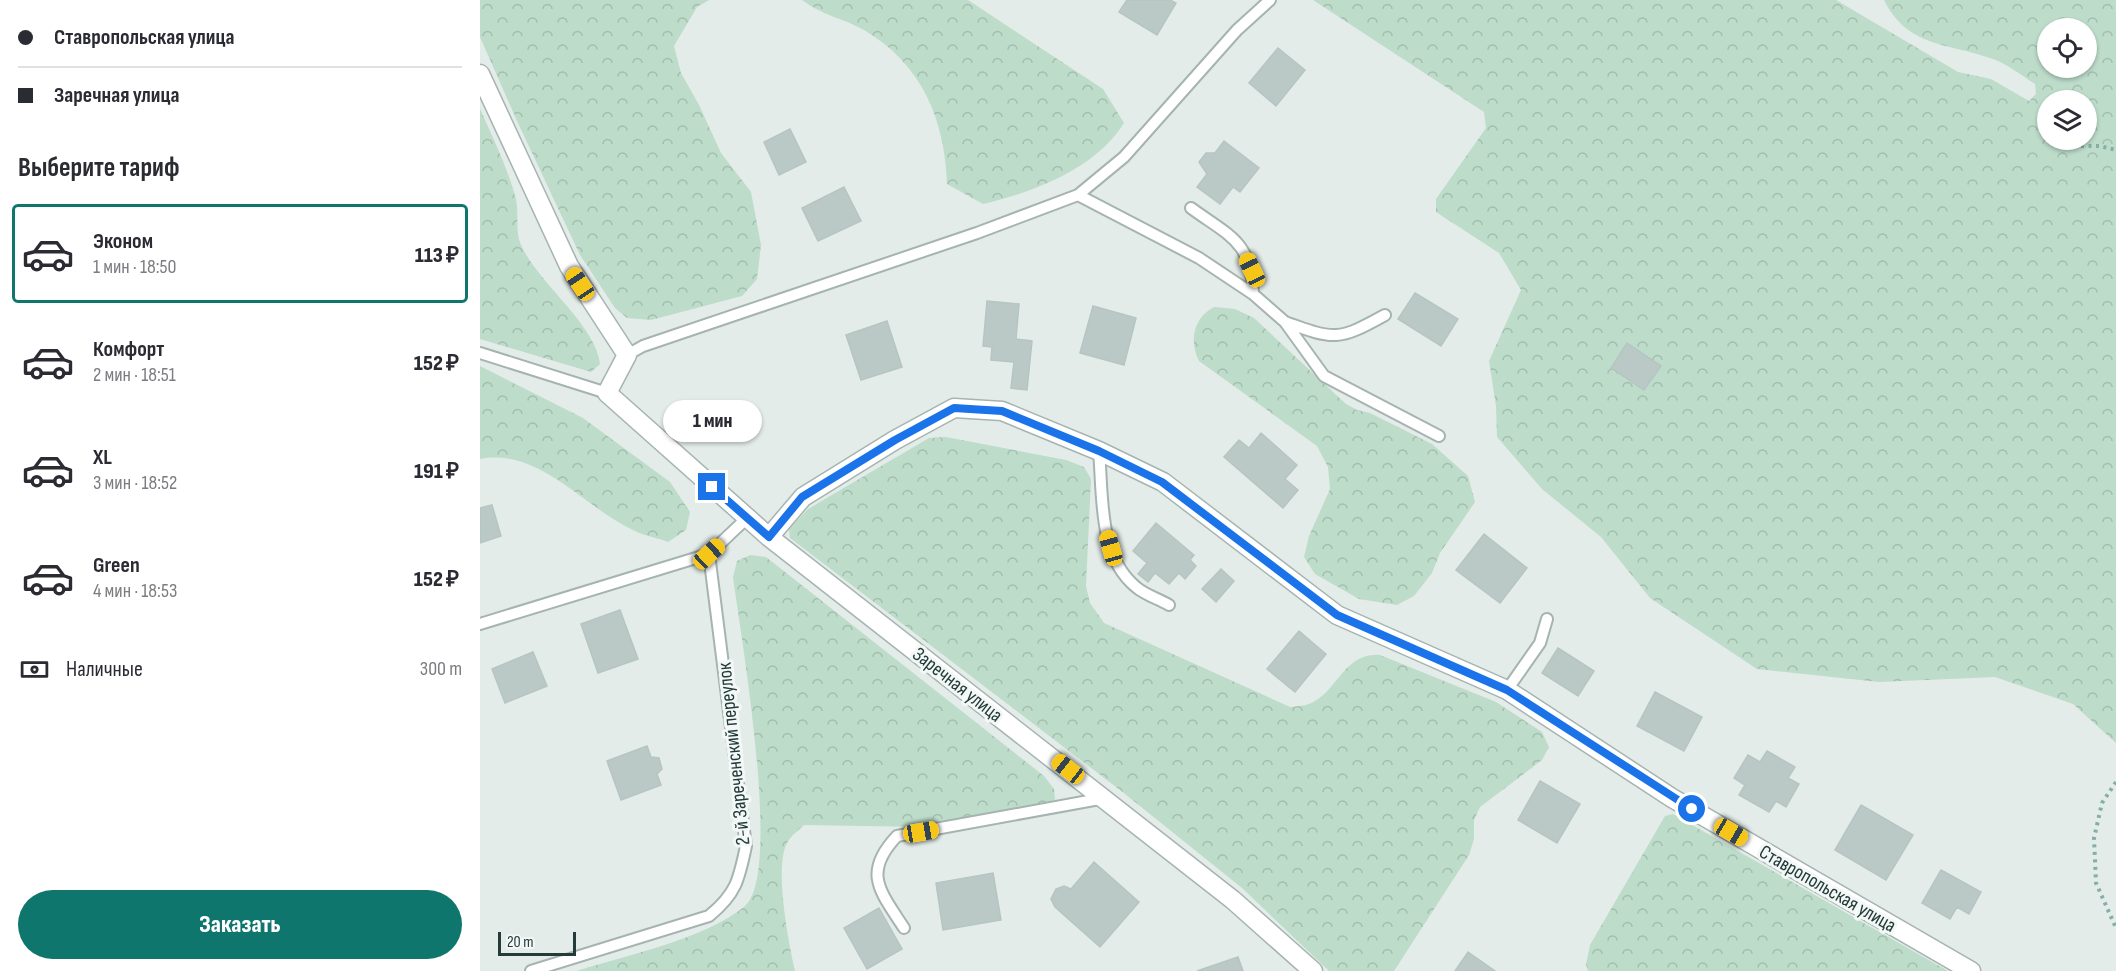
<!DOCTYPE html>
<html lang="ru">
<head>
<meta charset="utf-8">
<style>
  :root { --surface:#fff; --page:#f2f2f3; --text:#2b2b33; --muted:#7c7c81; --line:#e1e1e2; --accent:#0f766e }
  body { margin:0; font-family:"Sofia Sans Condensed",sans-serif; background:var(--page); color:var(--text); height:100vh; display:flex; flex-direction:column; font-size:22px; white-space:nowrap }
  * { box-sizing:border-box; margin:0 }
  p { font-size:20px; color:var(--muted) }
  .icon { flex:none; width:33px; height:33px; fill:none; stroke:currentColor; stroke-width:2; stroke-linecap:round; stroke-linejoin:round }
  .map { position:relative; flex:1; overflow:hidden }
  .sheet { display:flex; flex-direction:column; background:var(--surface); width:480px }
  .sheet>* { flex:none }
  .banner { display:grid; align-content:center; height:132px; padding:0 18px; background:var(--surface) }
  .fabs { position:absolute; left:1557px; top:18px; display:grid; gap:12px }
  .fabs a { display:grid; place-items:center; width:60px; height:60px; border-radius:50%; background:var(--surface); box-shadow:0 2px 4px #0004; font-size:30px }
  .scale { position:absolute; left:18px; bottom:15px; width:78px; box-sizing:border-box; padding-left:6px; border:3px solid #233c39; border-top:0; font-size:16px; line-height:21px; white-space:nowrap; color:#233c39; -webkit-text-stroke:4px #f3f8f7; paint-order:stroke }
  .end { position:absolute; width:27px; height:27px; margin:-14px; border:8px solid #1a73e8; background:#fff; box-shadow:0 0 0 3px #fff }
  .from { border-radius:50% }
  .bubble { position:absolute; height:42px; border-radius:21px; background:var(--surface); box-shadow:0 2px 4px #0004; font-size:20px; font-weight:800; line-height:42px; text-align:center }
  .car { position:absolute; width:18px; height:36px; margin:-18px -9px; border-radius:8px; box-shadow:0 0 4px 2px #0007; background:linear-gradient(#f5c518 24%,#345 0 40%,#f5c518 0 76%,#345 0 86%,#f5c518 0) }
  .banner b { display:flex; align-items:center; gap:21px; height:57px; font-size:22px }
  .banner b+b { border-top:2px solid var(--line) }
  .banner i { width:15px; height:15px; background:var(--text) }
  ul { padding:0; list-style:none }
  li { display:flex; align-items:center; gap:18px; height:99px; margin:0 12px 9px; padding:0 6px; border:3px solid transparent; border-radius:6px }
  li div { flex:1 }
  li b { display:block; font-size:22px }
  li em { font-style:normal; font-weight:800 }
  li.selected { border-color:var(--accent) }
  li>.icon { width:54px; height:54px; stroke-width:1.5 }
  h2 { padding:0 18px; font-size:27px; line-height:72px }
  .pay { display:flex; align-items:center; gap:15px; height:66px; padding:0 18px; font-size:22px }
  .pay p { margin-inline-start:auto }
  .cta { display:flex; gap:12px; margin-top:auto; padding:12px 18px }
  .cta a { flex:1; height:69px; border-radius:36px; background:var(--accent); color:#fff; font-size:24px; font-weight:800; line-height:69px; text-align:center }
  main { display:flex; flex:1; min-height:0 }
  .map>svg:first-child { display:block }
  .forest { fill:url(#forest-crowns); fill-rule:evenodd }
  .building { fill:#bbc9c6; stroke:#b5c5c1; stroke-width:1.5 }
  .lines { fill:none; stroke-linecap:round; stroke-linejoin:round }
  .service-casing { stroke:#a6b4b1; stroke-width:14 }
  .minor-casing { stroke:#a6b4b1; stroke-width:21 }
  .path { stroke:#85aea7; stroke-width:4; stroke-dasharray:3 4.5; stroke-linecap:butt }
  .service { stroke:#fff; stroke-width:10 }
  .minor { stroke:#fff; stroke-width:18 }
  .route { stroke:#1a73e8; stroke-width:8 }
  .labels { text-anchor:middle; stroke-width:6; stroke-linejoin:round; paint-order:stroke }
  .street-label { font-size:20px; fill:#233c39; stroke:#f3f8f7 }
</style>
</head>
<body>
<main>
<section class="sheet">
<div class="banner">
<b><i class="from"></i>Ставропольская улица</b>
<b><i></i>Заречная улица</b>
</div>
<h2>Выберите тариф</h2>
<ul>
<li class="selected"><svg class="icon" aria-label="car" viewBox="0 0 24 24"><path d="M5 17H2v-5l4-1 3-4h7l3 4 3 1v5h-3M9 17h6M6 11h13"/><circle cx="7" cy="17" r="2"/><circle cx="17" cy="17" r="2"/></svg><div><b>Эконом</b><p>1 мин · 18:50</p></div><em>113 ₽</em></li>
<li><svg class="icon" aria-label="car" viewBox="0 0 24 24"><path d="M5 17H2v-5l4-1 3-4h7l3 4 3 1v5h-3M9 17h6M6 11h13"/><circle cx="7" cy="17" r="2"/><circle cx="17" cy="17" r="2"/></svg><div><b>Комфорт</b><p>2 мин · 18:51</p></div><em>152 ₽</em></li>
<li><svg class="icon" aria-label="car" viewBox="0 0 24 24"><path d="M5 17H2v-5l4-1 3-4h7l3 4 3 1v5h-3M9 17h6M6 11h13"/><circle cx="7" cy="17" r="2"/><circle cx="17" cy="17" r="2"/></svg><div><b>XL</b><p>3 мин · 18:52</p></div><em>191 ₽</em></li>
<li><svg class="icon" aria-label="car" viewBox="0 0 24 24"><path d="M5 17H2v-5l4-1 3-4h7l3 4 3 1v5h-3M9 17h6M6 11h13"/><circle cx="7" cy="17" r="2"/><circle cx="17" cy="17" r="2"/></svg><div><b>Green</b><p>4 мин · 18:53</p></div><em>152 ₽</em></li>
</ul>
<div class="pay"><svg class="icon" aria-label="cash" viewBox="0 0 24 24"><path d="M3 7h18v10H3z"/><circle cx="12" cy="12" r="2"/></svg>Наличные<p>300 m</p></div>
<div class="cta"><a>Заказать</a></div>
</section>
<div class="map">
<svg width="1636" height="971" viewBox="0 0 1636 971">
  <defs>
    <pattern id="forest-crowns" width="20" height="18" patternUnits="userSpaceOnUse" patternTransform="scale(1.5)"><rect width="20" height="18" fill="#bddcca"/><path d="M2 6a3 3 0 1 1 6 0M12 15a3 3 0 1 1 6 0" fill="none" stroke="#a2beae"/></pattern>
  </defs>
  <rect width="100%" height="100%" fill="#e3ece9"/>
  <!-- forest -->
  <path class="forest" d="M0,0h229l-12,7 -23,39 7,27 18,32 22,48 30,39 10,53 -4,34 -15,17 -91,24 -24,-2 -12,-10 -35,-53 -63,-134 -37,-84z
    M322,0h166l135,89 21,34c-29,46 -90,69 -141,81l-36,-20c-2,-64 -25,-120 -83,-154 -21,-12 -43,-15 -62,-30z
    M833,0h523l122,72 33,7 38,22 7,-7 -1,-10c-14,-9 -29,-21 -45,-26 -43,-15 -83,-11 -106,-58h232v743l-43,-39 -78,-27 -116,5 -122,-13 -107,-71 -49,-61 -59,-48 -45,-52 -1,-31 -7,-45 32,-71 -22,-37 -63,-41v-13l50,-71 -2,-16zM1568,28h38v40h-38zM1568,100h38v40h-38z
    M0,109c13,29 28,60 36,90 3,15 -1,33 5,46 17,38 75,80 79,119l-9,8 -111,-33z
    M734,307l21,2 19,9 92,86 11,6 13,3 62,31 36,32 7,26 -35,51 -8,20 -18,23 -17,9 -38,-6 -44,-25 -11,-17 5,-21 21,-47 -2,-22 -11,-21 -118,-85c-10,-20 -6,-43 15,-54z
    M0,366l103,52 87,64 20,30 -4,18 -18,12c-10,-4 -22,-6 -31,-10 -51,-22 -97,-85 -157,-73z
    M466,437l120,23 18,7 7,12 -5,107 4,17 14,20 186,84c6,-1 13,-1 19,-3 28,-10 34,-52 71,-49l116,47 46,30 7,15 -7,13 -62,47 -6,13v19l-5,16 -75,116h-65l-87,-83 -122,-98 -330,-252 -1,-9 19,-20 121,-71z
    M270,555l16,2 278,219 10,13 1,11 -24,8 -106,19 -121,-2c-5,5 -12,10 -16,16 -15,24 1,103 7,130h-219c48,-15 132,-33 169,-65 38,-32 -5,-276 -12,-329l4,-16z
    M1193,814l275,157h-360l-2,-7 4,-19 75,-129z"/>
  <!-- building -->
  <path class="building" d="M647,0h43l6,3 -19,32 -38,-23z
    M798,48l27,22 -29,36 -27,-23z
    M310,129l16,33 -27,13 -15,-33z
    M744,141l35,27 -19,24 -7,-5 -13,17 -23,-17 10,-13 -8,-12 7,-9h9z
    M364,187l17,34 -43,20 -16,-33z
    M935,293l43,26 -17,27 -43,-27z
    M507,301l32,3 -3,35 16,2 -5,49 -16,-2 3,-26 -23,-2 1,-13 -9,-1z
    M613,306l43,12 -12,47 -44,-12z
    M407,321l15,46 -41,13 -15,-45z
    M1147,343l34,23 -17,24 -33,-22z
    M781,433l36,32 -12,14 13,11 -15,18 -59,-51 15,-17 10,8z
    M12,505l9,31 -21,7v-35z
    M676,523l38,32 -4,5 6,6 -11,13 -6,-6 -10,11 -14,-11 -7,9 -10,-8 9,-11 -14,-12z
    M1004,534l43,34 -27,35 -44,-33z
    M741,569l13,12 -18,21 -14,-13z
    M140,610l18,49 -40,14 -17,-49z
    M819,631l27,23 -31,38 -28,-23z
    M1078,648l36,23 -16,25 -36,-23z
    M53,652l14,34 -42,17 -13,-34z
    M1175,692l47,25 -18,34 -47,-25z
    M167,746l4,11 8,1 3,11 -5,5 4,11 -40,15 -14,-39z
    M1287,751l28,16 -7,11 11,6 -13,23 -10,-6 -7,11 -30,-17 6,-10 -11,-7 14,-23 12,7z
    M1060,781l40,23 -23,39 -39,-23z
    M1381,805l52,30 -27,45 -51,-30z
    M614,862l45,40 -39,45 -45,-40 -4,-8 5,-10 8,-3 7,3z
    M1461,870l40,22 -12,22 -12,-7 -7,12 -28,-16z
    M513,873l8,47 -58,10 -7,-47z
    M399,908l23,41 -35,20 -23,-41z
    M988,952l27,19h-40z
    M758,957l5,14h-46z"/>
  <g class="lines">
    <!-- service casing -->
    <g class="service-casing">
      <path id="service" d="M598,195l121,63 54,36 32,28 39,54 115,60
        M711,208c38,28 61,33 62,86
        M805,322c50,18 53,19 100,-7
        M0,353l127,40
        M147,355l16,-9 334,-113 101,-38 46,-38 113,-127 33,-30
        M619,451c4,45 -1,105 37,136 9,8 23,12 33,18
        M0,624l229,-70
        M1027,690l33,-47 7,-24
        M424,928c-24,-37 -42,-55 -7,-92l208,-38
        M51,971l178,-55c27,-22 30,-36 37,-70l-37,-292 38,-36"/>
    </g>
    <!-- minor casing -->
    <g class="minor-casing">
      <path id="minor" d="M0,74l89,192 58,89 -20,38 162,144 464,363 80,71
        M289,537l34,-40 92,-57 59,-32 48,3 97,40 64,31 174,133 170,75 165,108 299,173"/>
    </g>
    <!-- path -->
    <path class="path" d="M1601,146h19l16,4
      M1636,782l-14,21 -8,35 2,45 20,45"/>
    <!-- service -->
    <use href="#service" class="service"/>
    <!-- minor -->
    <use href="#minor" class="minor"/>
  </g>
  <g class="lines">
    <!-- route -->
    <path class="route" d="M232,487l57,50 33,-40 93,-57 59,-32 48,3 97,40 63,31 175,133 170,75 185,119"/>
  </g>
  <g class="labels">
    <!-- street labels -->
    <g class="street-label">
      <text transform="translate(478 684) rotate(38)" y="7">Заречная улица</text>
      <text transform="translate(253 754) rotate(-96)" y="7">2-й Зареченский переулок</text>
      <text transform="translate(1348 888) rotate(30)" y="7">Ставропольская улица</text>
    </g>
  </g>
</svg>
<div class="fabs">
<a><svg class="icon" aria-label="locate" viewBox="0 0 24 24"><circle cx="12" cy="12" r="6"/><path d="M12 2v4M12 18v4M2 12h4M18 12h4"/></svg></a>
<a><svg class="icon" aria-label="layers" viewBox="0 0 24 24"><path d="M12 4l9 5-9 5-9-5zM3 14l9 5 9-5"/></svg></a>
</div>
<div class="scale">20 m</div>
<i class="end from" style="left:1212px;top:809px"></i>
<i class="end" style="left:232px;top:487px"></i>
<div class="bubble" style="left:183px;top:400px;width:99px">1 мин</div>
<i class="car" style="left:772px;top:270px;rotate:335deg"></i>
<i class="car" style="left:100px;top:284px;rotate:326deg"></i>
<i class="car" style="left:631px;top:548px;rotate:344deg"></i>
<i class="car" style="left:229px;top:554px;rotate:47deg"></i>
<i class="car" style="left:588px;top:769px;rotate:308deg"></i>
<i class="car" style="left:441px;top:832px;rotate:80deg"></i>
<i class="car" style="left:1251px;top:832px;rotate:120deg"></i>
</div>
</main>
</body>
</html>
